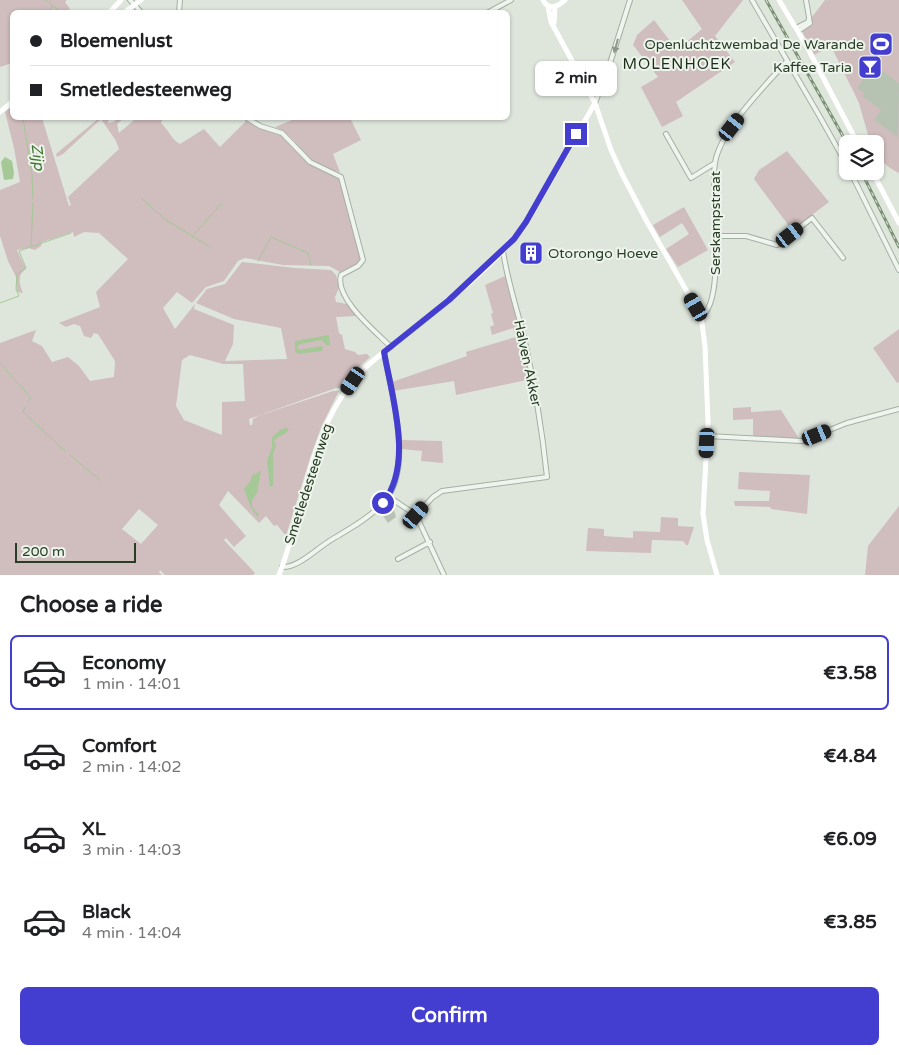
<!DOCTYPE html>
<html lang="en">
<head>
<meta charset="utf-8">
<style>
  :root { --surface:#fff; --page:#f6f6f6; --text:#202124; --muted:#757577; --line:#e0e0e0; --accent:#433dd0 }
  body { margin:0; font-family:"Varela Round",sans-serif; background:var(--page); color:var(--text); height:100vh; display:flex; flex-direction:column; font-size:19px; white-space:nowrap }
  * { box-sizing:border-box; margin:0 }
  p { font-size:16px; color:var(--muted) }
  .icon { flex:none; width:28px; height:28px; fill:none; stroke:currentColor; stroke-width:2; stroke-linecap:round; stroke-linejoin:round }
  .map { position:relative; height:575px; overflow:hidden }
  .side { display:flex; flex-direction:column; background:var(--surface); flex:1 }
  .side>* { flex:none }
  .banner { position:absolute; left:10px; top:10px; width:500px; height:110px; border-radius:8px; box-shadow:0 1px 4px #0004; display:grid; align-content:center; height:110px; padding:0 20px; background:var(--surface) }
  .tools { position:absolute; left:839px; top:135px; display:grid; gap:10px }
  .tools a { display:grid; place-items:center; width:45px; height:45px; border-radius:8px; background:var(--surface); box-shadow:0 1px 4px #0004; font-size:25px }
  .scale { position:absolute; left:15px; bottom:12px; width:121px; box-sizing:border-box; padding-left:5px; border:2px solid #293d26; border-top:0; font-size:14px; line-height:18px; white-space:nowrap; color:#293d26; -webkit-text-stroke:4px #edf4eb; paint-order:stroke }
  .end { position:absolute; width:22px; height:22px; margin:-11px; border:6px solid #433dd0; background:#fff; box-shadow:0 0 0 2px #fff }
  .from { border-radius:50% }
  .bubble { position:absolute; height:35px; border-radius:8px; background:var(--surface); box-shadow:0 1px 4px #0004; font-size:16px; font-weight:700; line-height:35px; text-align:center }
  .car { position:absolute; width:15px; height:30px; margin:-15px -8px; border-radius:6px; box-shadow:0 0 4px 1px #0007; background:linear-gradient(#222 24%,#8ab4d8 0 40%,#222 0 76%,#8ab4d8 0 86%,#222 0) }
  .banner b { display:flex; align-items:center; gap:18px; height:48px; font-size:19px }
  .banner b+b { border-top:1px solid var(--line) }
  .banner i { width:12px; height:12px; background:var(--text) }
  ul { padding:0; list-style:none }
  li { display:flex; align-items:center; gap:15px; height:75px; margin:0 10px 8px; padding:0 10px; border:2px solid transparent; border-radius:8px }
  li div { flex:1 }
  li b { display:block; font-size:19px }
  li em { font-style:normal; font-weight:700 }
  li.current { border-color:var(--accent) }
  li>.icon { width:45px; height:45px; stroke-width:1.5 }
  h2 { padding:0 20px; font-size:22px; line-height:60px }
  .primary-button { display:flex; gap:10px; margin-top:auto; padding:10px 20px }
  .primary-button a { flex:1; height:58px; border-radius:8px; background:var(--accent); color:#fff; font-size:20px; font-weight:700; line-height:58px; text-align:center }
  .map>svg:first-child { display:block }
  .green { fill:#d0bdbe; fill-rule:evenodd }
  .water { fill:#a4c896 }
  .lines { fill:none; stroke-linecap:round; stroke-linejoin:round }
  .stream { stroke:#a4c896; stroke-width:1 }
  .building { fill:#b6c3b3 }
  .street-casing { stroke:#a4b0a2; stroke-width:6 }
  .street { stroke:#eff5ee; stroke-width:4 }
  .secondary { stroke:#fff; stroke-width:5 }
  .rail-casing { stroke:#7a9075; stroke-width:3 }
  .rail { stroke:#edf4eb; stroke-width:1; stroke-dasharray:4; stroke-linecap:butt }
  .oneway { fill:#8c998a }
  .route { stroke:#433dd0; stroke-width:6 }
  .labels { text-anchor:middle; stroke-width:4; stroke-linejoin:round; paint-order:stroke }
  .poi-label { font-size:14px; fill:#293d26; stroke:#edf4eb; text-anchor:end }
  .street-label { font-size:14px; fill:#293d26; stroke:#edf4eb }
  .neighbourhood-label { font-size:15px; letter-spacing:1px; fill:#1b2d18; stroke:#edf4eb }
  .water-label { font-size:15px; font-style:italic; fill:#40712f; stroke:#edf4eb }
</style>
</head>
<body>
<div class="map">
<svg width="899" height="575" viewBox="0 0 899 575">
  <rect width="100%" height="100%" fill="#dee6dc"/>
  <!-- green -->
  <path class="green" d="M0,0h67l-2,2 5,7 -3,3h-10l-4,-3 -1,3h-40v51l-12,4z
    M682,0h61l-28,36 20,26 -59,40 7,14 -21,11 -21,-40 17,-10 -25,-32 4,-10 17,-15 23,30 25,-21z
    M825,0h74v173c-11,-5 -24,-16 -24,-29l-5,-2 -11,-39 -28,-57 -17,9 -12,-24 7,-5 3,-9z
    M12,106v12h30l27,88 2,-1 -3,-8 51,-48 -3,-8 -15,-22 -38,35 -6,3 -1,-3 43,-36h10l-1,5 6,-1 3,-4h7l-7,6 2,9 15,-13 -1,-2h30l-2,5c7,6 11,17 19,21l24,-15 16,18 27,-27 12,8 22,7 30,29 11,7 15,5 4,5 20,78 -3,5 -18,8 -11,-6 -46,-1 -38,-7 -7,3 -14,20 -18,6 -14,16 -15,-11 -14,16 12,21 20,-25 -1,5 40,16 -1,19 -8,17 62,-2 -6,-31 -47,-9 -38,-16 11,-14 18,-5 17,-22 53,6 36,2 5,5 2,8 1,5 -4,9 1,5 11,2 9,12 -20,1 3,16 3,2 3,14 10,3 3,3 9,-1 3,3 -13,12 -14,19h-7l-87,31 1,6h2l1,-6 5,-3 75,-25h6l-17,34 -11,30 -25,81 -9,-11 -3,1 -8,-10 -7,7 -31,-32 -9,14 27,31 -12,11 -8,-9 -2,2 31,33 -2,2h-88l-5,-5 -1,2 3,3h-162v-232l36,-13 -4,11 10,5 10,16 16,-5 11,9 11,15 24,-4 1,-16 -17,-27 -4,-1 -3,5 -7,-2 -4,-10 -6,-2 -8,3 -7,-4 41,-16 -4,-15 32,-33 -29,-26 -15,-1 -10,5 -1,-5 -31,10 -1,4 -6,4 -7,-2 -11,2 9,19c-9,6 -7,15 -3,24l-6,-1 -1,-15 -8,-16 -8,-25v-46l20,-8 -6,-34 -9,-36zM190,355l33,9h20l2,37 -23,1v33l-38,-15 -8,-14 6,-46zM139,509l19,16 -17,19 -19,-15z
    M297,118h53l11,22 -28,14 7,18c-39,-6 -37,-33 -65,-45z
    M787,151l42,51 -37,28 -38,-51 5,-9z
    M684,207l24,43 -30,17 -12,-18 23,-15 -7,-11 -22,14 -7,-12z
    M505,276l16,54 -6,4 -2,-6 -21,7 -2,-8 4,-2 -3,-11 2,-1 -8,-28z
    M899,329v53l-2,1 -24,-35z
    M519,336l3,2 9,41 -75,16 -2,-14 -61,10 -1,-9 75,-26 -1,-4z
    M751,407v5l30,-2 19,30 -47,-2v-19l-20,1v-12z
    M401,440l41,1 1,22 -22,-2 1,-10 -21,-2z
    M739,472l71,3 -3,39 -36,-5 -1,-2 -35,-1 -1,-5h35l1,-10 -32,-2z
    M899,506v69h-34l3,-29z
    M661,517l17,1v8l16,1 -6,18h-2l-3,-4 -31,-1 -1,13 -65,-2 2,-23 16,1v7l29,2v-7l27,1z"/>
  <!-- water -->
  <path class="water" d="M5,157l7,4 2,12 -1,6 -9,1 -3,-18z
    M329,335l1,10h-4l-4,-5 -22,4 -3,3 2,3 22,-4 2,1 -1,4 -24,3 -3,-3v-10z
    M286,428l3,1 -2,3 -13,8 2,6 -3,8v31l-3,2 -3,-26 5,-14v-10l8,-7z
    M261,471l-4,22 -5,7v7l7,8 -1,2 -7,-9 -7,-19 7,-9v-4z"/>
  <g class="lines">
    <!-- stream -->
    <path class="stream" d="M46,0l15,12
      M50,12l2,-6
      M23,118l9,57 1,24
      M141,198l25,22 44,27
      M192,237l29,-33
      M31,246l2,-43
      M258,261l13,-24 37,16 3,12
      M0,303l19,-7 -3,-7 1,-15 9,-6 -7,-17 52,-18
      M0,363l31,35 -3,4
      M25,407l-2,5 42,39
      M70,455l30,25"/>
  </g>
  <!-- building -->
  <path class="building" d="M871,63l28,20 -1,54 -24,-17 7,-10 -19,-14 3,-3 -8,-5 10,-14 -4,-2z
    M532,242l7,8 -5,5 2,5 -6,3 -9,-15z
    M386,509l4,2 4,-1 2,7 -8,6 -7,-10z"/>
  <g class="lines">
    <!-- street casing -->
    <g class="street-casing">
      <path id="street" d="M130,0l11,12
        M752,0l68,117 28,50
        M179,12l1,-12
        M489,12l22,-12
        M796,28l12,-6 1,-3
        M798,31l12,-8 -4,-23
        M595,103l16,-43 19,-60
        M247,118l13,8 22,7 28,29 31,15 22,83 -5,6 -17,9c-7,23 35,57 50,72
        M666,134l25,44 24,-15
        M850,171l49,99
        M716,236h30l31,9 35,-27 31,40
        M701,316c26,-13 9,-125 14,-153 5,-33 50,-77 72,-102
        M708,436l94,5 45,-18 52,-14
        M389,497l27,18 28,60
        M416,515l17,-18 9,-6 105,-14c-5,-49 -13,-96 -24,-144 -7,-27 -16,-54 -20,-82
        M398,559l32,-17
        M282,567c16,1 34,-18 49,-27 18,-11 37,-21 52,-37 32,-33 8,-110 1,-151"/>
    </g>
    <!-- street -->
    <use href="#street" class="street"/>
    <!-- secondary -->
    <path class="secondary" d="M543,0c6,11 14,7 22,0
      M779,0l28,47 51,97
      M548,6l3,16 44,81 16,47 11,24 24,46 55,96 4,30 3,76 -5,92 4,26 10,35
      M110,12l11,-12
      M125,12l16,-12
      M554,23l1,-16
      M0,112l12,-10
      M872,171l27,52
      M279,575c25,-64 29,-139 74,-194 14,-18 34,-31 51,-45 39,-31 95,-73 123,-114l68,-119"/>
    <!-- rail casing -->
    <g class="rail-casing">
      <path id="rail" d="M766,0l82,145
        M861,171l38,76"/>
    </g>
    <!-- rail -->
    <use href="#rail" class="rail"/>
  </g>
  <!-- one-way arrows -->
  <defs><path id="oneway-solid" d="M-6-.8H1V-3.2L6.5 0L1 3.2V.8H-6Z" transform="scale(1.25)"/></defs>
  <use class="oneway" href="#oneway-solid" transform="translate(616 46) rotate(105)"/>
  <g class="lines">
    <!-- route -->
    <path class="route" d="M383,503c31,-39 9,-106 1,-151l65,-52 65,-61 12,-17 50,-88"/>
  </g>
  <!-- icons -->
  <defs>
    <g id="stadium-square" transform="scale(1.25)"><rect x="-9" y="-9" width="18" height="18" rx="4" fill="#433dd0" stroke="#edf4eb"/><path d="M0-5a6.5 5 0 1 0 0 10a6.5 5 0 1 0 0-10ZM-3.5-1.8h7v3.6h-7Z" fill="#fff"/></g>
    <g id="bar-square" transform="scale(1.25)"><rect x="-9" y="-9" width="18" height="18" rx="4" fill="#433dd0" stroke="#edf4eb"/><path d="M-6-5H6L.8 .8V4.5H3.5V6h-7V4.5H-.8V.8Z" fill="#fff"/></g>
    <g id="building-square" transform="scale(1.25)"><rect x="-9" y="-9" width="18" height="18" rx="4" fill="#433dd0" stroke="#edf4eb"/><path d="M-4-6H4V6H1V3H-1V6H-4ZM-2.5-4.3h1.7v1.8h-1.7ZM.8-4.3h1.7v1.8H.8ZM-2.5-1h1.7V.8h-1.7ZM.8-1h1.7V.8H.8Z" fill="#fff"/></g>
  </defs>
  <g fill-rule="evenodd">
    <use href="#stadium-square" x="881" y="44"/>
    <use href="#bar-square" x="870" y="67"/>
    <use href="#building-square" x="531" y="253"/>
  </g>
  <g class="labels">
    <!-- poi labels -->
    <g class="poi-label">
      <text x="864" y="49">Openluchtzwembad De Warande</text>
      <text x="852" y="72">Kaffee Taria</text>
      <text x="548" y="258" text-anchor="start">Otorongo Hoeve</text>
    </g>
    <!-- street labels -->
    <g class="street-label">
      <text transform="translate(715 223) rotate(-90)" y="5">Serskampstraat</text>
      <text transform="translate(528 363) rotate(78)" y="5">Halven Akker</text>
      <text transform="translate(308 484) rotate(-72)" y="5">Smetledesteenweg</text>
    </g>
    <!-- neighbourhood labels -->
    <g class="neighbourhood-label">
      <text x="677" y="69">MOLENHOEK</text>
    </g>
    <!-- water labels -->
    <g class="water-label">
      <text transform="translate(38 157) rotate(83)" y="5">Zijp</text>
    </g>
  </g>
</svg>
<div class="tools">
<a><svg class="icon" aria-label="layers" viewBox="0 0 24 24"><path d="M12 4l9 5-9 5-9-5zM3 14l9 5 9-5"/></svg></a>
</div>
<div class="scale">200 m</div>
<i class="end from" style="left:383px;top:503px"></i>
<i class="end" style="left:576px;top:134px"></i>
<div class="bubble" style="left:535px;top:61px;width:82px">2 min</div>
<i class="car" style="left:732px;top:127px;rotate:38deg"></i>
<i class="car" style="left:790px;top:235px;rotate:52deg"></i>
<i class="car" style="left:696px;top:307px;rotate:330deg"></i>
<i class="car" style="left:353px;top:381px;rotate:214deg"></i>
<i class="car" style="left:817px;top:435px;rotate:68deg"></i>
<i class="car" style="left:707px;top:443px;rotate:183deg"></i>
<i class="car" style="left:416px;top:515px;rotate:41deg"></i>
<div class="banner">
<b><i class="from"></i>Bloemenlust</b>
<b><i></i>Smetledesteenweg</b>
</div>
</div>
<section class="side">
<h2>Choose a ride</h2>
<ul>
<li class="current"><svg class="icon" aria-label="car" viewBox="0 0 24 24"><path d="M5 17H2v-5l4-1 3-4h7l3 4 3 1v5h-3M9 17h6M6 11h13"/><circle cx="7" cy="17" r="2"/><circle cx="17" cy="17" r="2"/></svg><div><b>Economy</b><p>1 min · 14:01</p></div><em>€3.58</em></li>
<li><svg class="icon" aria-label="car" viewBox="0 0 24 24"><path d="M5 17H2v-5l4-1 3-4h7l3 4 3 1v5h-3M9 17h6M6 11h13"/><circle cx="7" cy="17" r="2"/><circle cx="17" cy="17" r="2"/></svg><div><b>Comfort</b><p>2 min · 14:02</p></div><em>€4.84</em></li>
<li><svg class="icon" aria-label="car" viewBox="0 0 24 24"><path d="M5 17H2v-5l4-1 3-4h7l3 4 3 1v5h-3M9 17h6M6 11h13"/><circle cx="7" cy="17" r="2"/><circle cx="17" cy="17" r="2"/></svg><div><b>XL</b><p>3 min · 14:03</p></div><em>€6.09</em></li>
<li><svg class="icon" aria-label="car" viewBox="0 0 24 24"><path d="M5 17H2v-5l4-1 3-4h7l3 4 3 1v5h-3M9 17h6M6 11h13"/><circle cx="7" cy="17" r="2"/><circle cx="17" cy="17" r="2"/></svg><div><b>Black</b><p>4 min · 14:04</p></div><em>€3.85</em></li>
</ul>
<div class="primary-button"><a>Confirm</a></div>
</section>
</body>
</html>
